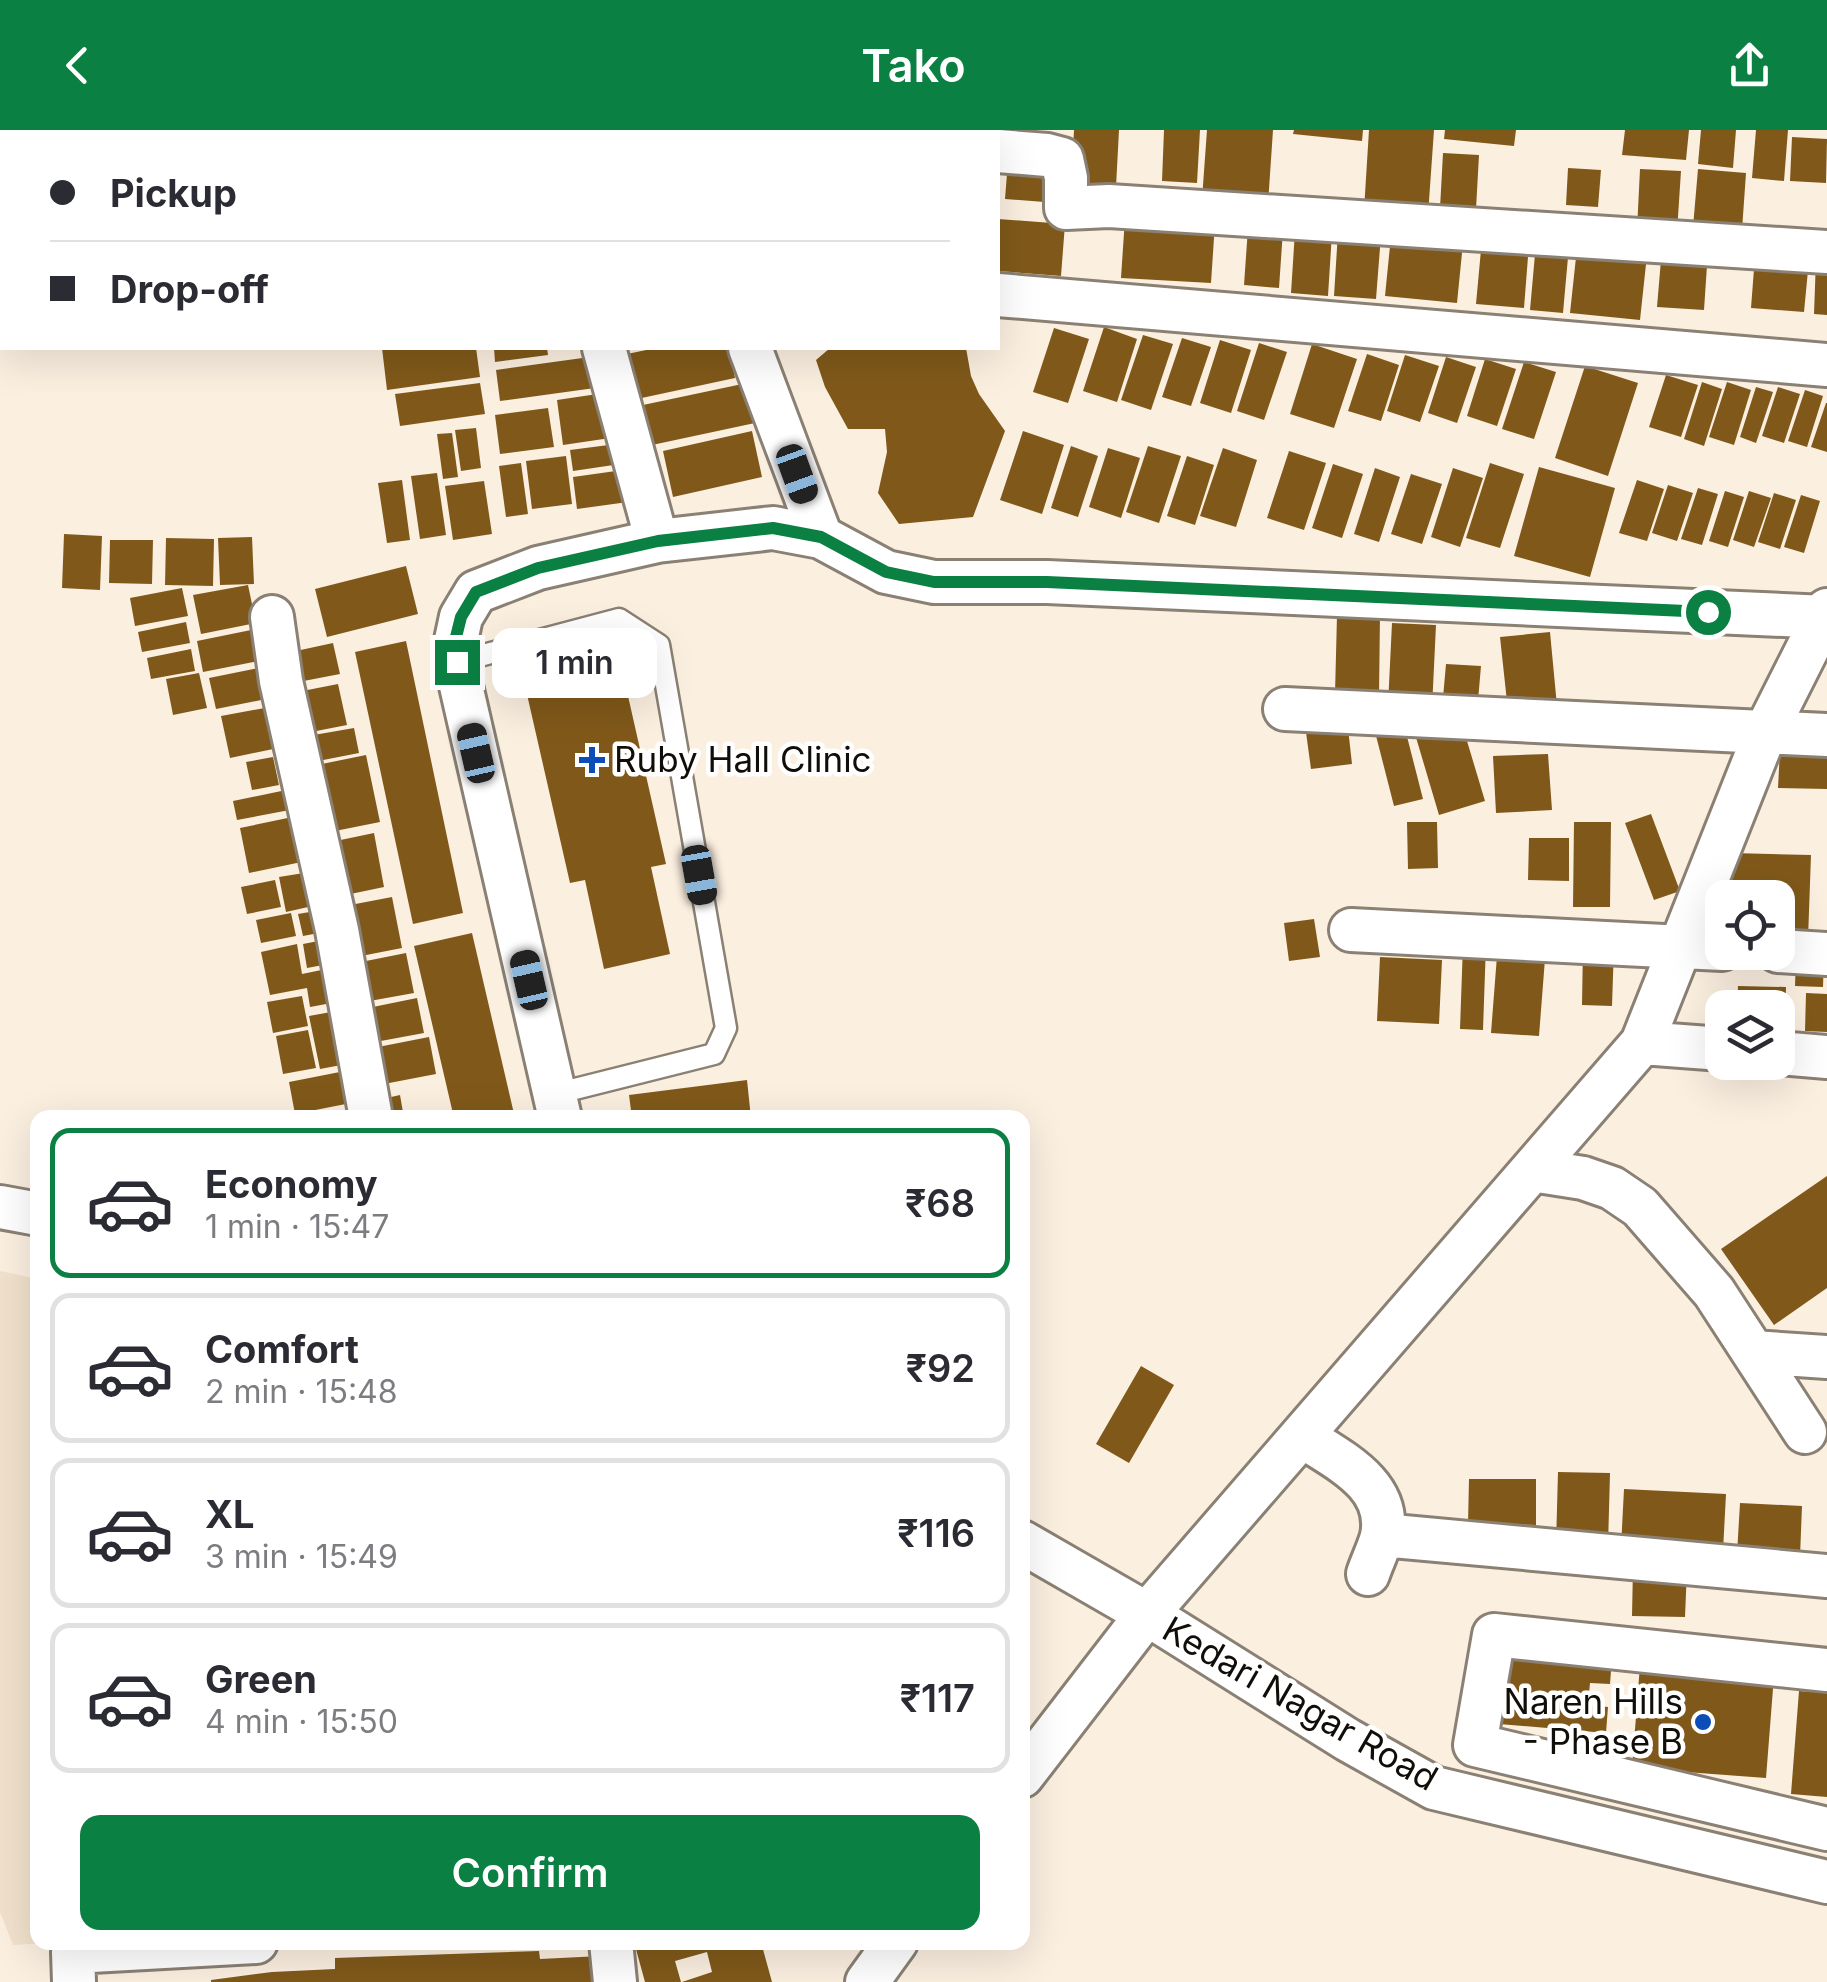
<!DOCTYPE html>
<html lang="en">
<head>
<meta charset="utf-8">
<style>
  :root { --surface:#fff; --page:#f7f7f7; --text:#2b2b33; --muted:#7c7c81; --line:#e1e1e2; --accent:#0b8043 }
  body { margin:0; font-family:Inter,sans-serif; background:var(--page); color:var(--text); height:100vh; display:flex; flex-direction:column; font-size:38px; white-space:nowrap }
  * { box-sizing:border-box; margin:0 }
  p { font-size:32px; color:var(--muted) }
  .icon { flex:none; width:55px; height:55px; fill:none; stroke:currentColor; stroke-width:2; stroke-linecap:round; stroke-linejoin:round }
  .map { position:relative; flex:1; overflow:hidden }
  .drawer { position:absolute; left:30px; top:980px; width:1000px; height:840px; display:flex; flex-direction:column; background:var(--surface); border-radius:20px; box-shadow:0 10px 40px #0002 }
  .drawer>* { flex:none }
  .banner { position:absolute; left:0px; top:0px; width:1000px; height:220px; box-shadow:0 10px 40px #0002; display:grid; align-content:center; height:220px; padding:0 50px; background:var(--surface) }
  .fabs { position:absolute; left:1705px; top:750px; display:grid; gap:20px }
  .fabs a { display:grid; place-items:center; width:90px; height:90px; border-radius:20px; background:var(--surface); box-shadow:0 10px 40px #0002; font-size:50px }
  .end { position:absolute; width:45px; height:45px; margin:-22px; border:12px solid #0b8043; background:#fff; box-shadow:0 0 0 5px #fff }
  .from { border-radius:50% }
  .bubble { position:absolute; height:70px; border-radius:20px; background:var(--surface); box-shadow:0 10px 40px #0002; font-size:32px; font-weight:600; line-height:70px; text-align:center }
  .car { position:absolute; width:30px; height:60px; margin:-30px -15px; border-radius:12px; box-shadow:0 0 8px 2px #0007; background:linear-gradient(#222 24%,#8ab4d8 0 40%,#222 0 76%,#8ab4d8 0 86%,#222 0) }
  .banner b { display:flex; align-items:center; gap:35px; height:95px; font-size:38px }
  .banner b+b { border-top:2px solid var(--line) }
  .banner i { width:25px; height:25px; background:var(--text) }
  ul { padding:18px 0 0; list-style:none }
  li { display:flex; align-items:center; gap:30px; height:150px; margin:0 20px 15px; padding:0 30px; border:5px solid var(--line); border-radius:20px }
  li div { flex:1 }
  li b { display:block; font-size:38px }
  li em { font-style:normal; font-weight:600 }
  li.on { border-color:var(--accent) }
  li>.icon { width:90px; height:90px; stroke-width:1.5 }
  .button { display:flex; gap:20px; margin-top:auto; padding:20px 50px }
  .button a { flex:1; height:115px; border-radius:20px; background:var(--accent); color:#fff; font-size:40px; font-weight:600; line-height:115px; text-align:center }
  header { display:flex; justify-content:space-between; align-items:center; height:130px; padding:0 50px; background:var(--accent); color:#fff; font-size:45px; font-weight:600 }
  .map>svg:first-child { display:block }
  .built { fill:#f1e1cc }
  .building { fill:#80591a }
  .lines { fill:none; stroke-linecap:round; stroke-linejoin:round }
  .service-casing { stroke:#8a8073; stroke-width:25 }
  .minor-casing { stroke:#8a8073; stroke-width:48 }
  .service { stroke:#fff; stroke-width:20 }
  .minor { stroke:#fff; stroke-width:42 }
  .route { stroke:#0b8043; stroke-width:12 }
  .poi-dot { fill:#0c4db8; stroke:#fff; stroke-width:4 }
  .labels { text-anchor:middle; stroke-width:9; stroke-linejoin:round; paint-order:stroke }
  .poi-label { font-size:35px; fill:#110d08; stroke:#fff; text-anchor:start }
  .street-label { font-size:35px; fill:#110d08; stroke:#fff }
</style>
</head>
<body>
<header><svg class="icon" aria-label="back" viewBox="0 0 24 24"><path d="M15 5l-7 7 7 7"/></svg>Tako<svg class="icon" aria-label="share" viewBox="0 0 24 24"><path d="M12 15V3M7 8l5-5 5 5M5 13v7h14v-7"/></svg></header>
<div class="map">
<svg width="1827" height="1852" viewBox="0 0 1827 1852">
  <rect width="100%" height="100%" fill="#fbefe0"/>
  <!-- built -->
  <path class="built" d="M0,1141l38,8v663l9,1 -34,2 -13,-33z"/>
  <!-- building -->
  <path class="building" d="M1074,0h45l-3,57 -45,-2z
    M1164,0h36l-3,53 -35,-2z
    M1207,0h66l-5,74 -66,-5z
    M1294,0h69l-1,11 -69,-7z
    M1369,0h65l-6,85 -64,-5z
    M1445,0h71l-2,16 -70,-7z
    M1625,0h64l-3,30 -64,-5z
    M1701,0h35l-3,38 -35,-4z
    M1756,0h32l-4,51 -32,-3z
    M1792,7l35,2 -1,44 -36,-2z
    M1443,23l36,2 -3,54 -36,-1z
    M1008,31l52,3 -3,39 -52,-4z
    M1568,38l33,2 -3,37 -32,-2z
    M1640,39l41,2 -4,61 -40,-2z
    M1698,39l48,4 -4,57 -49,-3z
    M1125,88l90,5 -4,60 -90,-5z
    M998,89l67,5 -4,52 -63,-5z
    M1248,98l35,2 -4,58 -35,-3z
    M1295,101l37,2 -4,63 -37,-3z
    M1338,102l43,3 -5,64 -42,-3z
    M1391,106l72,7 -6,60 -72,-7z
    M1482,109l47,5 -5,64 -48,-4z
    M1536,113l33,3 -6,67 -33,-3z
    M1577,118l70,7 -7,65 -70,-7z
    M1662,118l46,3 -4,59 -47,-3z
    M1755,126l54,4 -5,52 -53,-4z
    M1816,129l11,1v55l-13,-1z
    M1104,197l33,12 -20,63 -34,-11z
    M1054,198l35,11 -21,64 -35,-11z
    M1143,205l30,9 -22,66 -30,-10z
    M1182,208l29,9 -20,59 -29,-9z
    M1220,210l31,10 -20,63 -31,-10z
    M1259,213l28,9 -23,68 -27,-9z
    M1312,214l45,15 -23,69 -44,-14z
    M382,218h94l4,29 -93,13z
    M494,218h53l1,7 -53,7z
    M656,218h73l6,30 -98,21 -10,-45z
    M830,218h136l5,28 8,18 26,37 -32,86 -74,7 -21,-31 9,-41 -2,-23h-37l-23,-42 -9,-27z
    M1367,224l32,11 -18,56 -33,-10z
    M1405,225l34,11 -19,56 -33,-11z
    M597,226l5,31 -102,14 -4,-31z
    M1446,227l30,10 -19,56 -29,-10z
    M1485,229l31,10 -19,57 -30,-10z
    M1524,232l32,10 -22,67 -32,-10z
    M1585,236l53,17 -30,93 -53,-18z
    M1666,245l32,10 -17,52 -32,-10z
    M1702,252l20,7 -18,57 -20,-7z
    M1727,252l24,8 -17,55 -25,-8z
    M480,253l5,31 -85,12 -5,-32z
    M747,253l8,40 -103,22 -9,-40z
    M1756,257l17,5 -17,51 -16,-6z
    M1778,257l22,7 -16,49 -22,-7z
    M1805,260l18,6 -16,51 -19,-6z
    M611,262l6,45 -54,8 -6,-45z
    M1826,273h1v49l-16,-5z
    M548,278l6,39 -54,7 -5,-39z
    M476,298l5,40 -20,3 -6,-41z
    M752,301l10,46 -89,20 -10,-46z
    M1023,301l41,14 -22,69 -42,-14z
    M452,303l6,44 -15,2 -6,-45z
    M624,313l3,20 -54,8 -3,-21z
    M1071,316l27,10 -20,61 -27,-9z
    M1148,316l33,10 -22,67 -33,-11z
    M1108,318l32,10 -19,60 -32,-11z
    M1223,318l34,12 -21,67 -36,-11z
    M1289,321l37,12 -22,67 -37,-12z
    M566,326l6,48 -40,5 -6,-48z
    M1187,326l27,9 -19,60 -28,-9z
    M521,333l7,51 -22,3 -7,-51z
    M1490,333l34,11 -24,74 -34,-10z
    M1333,334l30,10 -21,64 -30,-10z
    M1539,337l76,21 -25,89 -76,-21z
    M1375,338l25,9 -21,65 -25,-8z
    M1453,338l30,10 -23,69 -29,-10z
    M623,340l5,32 -51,7 -4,-32z
    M437,343l9,62 -26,4 -9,-63z
    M1411,344l31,10 -20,60 -31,-10z
    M402,350l8,60 -23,3 -9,-60z
    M1637,350l27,9 -17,52 -28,-8z
    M484,351l8,53 -39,6 -8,-54z
    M1668,355l25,8 -16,48 -25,-8z
    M1698,358l20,6 -16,51 -21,-6z
    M1725,361l19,6 -16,50 -19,-6z
    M1749,361l22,7 -17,49 -21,-7z
    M1774,363l22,7 -16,49 -22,-7z
    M1801,365l19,6 -16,52 -20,-6z
    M64,404l38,2 -2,54 -38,-2z
    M252,407l2,47 -34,1 -2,-47z
    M166,408l48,1 -1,47 -48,-1z
    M110,410h43l-1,44 -43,-1z
    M406,436l12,48 -91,23 -12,-48z
    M248,455l8,38 -55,11 -8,-39z
    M182,458l6,28 -53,10 -5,-28z
    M1337,485h43l-1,80 -44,-1z
    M186,492l4,21 -48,9 -4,-20z
    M1392,493l44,2 -4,83 -44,-3z
    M261,498l7,31 -65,13 -6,-31z
    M1550,502l7,74 -49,5 -8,-74z
    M614,504l52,230 -15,3 19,87 -66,15 -19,-89 -15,3 -52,-228z
    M406,511l57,272 -50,11 -58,-272z
    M333,513l7,31 -52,10 -6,-30z
    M191,519l4,22 -44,8 -4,-21z
    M1446,534l35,2 -4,46 -35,-3z
    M269,536l7,31 -60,12 -7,-31z
    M199,543l8,35 -34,7 -7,-36z
    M338,554l9,41 -51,10 -9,-41z
    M270,577l8,41 -48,10 -9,-42z
    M1402,587l21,82 -29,7 -21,-82z
    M1347,589l5,45 -41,5 -6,-44z
    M1461,591l24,80 -46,14 -24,-81z
    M354,598l5,25 -46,9 -5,-26z
    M1780,619l47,1v39l-49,-1z
    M1548,624l4,56 -56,3 -3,-57z
    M366,625l14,67 -55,11 -13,-67z
    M273,627l6,28 -27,5 -6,-28z
    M291,659l4,20 -58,11 -4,-19z
    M1651,684l29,77 -26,9 -29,-77z
    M302,685l9,45 -62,13 -9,-45z
    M1407,692h30l1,46 -30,1z
    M1574,692h37l-1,85h-37z
    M374,703l10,54 -43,9 -10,-54z
    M1529,708h40v43l-41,-1z
    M1732,723l79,2 -3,84 -30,-2v-39h-47z
    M310,742l7,33 -31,7 -7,-35z
    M275,750l6,27 -34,7 -6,-27z
    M392,767l10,51 -46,9 -11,-51z
    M321,780l3,22 -21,4 -5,-22z
    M291,783l5,23 -35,7 -5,-23z
    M1314,789l6,38 -31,4 -5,-38z
    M472,803l43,185h-61l-40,-172z
    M334,808l5,24 -32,6 -4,-24z
    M1498,813l48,3 -7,90 -48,-3z
    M297,814l5,30 39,-8 7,34 -38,7 -3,-19 -37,7 -9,-43z
    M1463,814h23l-3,86 -23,-1z
    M1583,815l31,1 -2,60 -30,-1z
    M406,823l8,40 -50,9 -8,-39z
    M1796,826h28l-1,31 -28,-1z
    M1380,827l62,3 -3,64 -62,-3z
    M1738,856l48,1 -1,46 -7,-1v-24h-41z
    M1806,863l21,1v38l-22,-1z
    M302,866l6,30 -35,7 -6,-31z
    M417,868l7,35 -54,10 -7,-34z
    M342,880l10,53 -32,6 -11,-53z
    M308,900l8,38 -33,6 -7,-38z
    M429,907l7,37 -52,10 -6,-37z
    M350,940l6,32 -61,12 -6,-32z
    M747,950l4,38h-119l-3,-23z
    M400,965l4,23h-22l-4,-18z
    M1827,1046v112l-53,37 -53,-76z
    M1141,1236l33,19 -45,78 -33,-19z
    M1558,1342l52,1 -2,73 -52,-2z
    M1469,1349h67v46l-68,-1z
    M1624,1359l102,5 -3,57 -102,-4z
    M1740,1373l62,3 -2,51 -63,-3z
    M1633,1437l54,2 -2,48 -53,-1z
    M1494,1518l118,10 -2,26 -20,-1 -2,22 20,2 -2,26 -119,-10 2,-26 17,1 2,-20z
    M1640,1535l134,11 -8,102 -134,-10z
    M1799,1561l28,2v104l-36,-3z
    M634,1812h127l11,40h-90l30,-10 -5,-20 -32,9 6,21h-36z
    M539,1821l1,8 61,-3 1,26h-391v-2l61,-8 63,-3v-11z"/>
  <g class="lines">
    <!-- service casing -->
    <g class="service-casing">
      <path id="service" d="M457,532l162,-43 40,26 67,383 -12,26 -159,40"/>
    </g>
    <!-- minor casing -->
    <g class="minor-casing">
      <path id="minor" d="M544,0v2
        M671,0l1,2
        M707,0l38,2
        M998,21l49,4 15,4 4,19v30l43,-2 718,46
        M998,165l829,70
        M604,218l53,193
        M750,218l71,189
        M272,487l9,64 56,249 34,188
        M1285,579l542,26
        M1351,800l371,19
        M1778,821l49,3
        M1642,913l80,6
        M1778,923l49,4
        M560,988l-101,-441 -4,-32 6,-28 15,-25 62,-24 119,-27 116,-13 48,9 65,35 48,10h113l780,35
        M1532,1040l51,8 29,10 28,19 74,85 91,140
        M0,1077l38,7
        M1753,1222l74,5
        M1302,1306c36,24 90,48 80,100 -3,12 -10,26 -14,38
        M1382,1405l445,41
        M1022,1412l125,72 201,126 86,48 393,94
        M1827,1540l-333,-35 -19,110 352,84
        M1022,1646l125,-162 495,-571 124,-312 61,-121
        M611,1812l4,40
        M74,1852l-1,-30 183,-10
        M867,1852l29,-40"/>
    </g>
    <!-- service -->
    <use href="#service" class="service"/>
    <!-- minor -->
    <use href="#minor" class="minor"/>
  </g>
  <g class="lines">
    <!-- route -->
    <path class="route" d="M457,532l-3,-17 7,-28 15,-25 62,-24 120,-27 115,-13 48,9 65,35 48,10h113l661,30"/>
  </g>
  <!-- markers -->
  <g class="poi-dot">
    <path d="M587 615h10v10h10v10h-10v10h-10v-10h-10v-10h10z"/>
    <circle cx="1703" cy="1592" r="10"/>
  </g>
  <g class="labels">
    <!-- poi labels -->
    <g class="poi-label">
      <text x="614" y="642">Ruby Hall Clinic</text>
      <text x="1683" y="1584" text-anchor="end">Naren Hills<tspan x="1683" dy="40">- Phase B</tspan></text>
    </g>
    <!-- street labels -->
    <g class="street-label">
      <text transform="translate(1300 1574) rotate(30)" y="12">Kedari Nagar Road</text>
    </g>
  </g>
</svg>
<div class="fabs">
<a><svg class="icon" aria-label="locate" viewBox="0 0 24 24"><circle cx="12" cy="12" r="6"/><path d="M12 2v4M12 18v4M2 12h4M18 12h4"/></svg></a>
<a><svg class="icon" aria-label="layers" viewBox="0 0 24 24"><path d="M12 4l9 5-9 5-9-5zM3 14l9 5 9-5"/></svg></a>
</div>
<i class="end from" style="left:1708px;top:482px"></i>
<i class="end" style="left:457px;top:532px"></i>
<div class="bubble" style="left:492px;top:498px;width:165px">1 min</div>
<i class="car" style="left:797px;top:344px;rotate:160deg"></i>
<i class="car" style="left:476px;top:623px;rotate:347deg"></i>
<i class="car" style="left:699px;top:745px;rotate:170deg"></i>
<i class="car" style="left:529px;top:850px;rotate:347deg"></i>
<div class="banner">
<b><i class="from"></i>Pickup</b>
<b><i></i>Drop-off</b>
</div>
<section class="drawer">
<ul>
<li class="on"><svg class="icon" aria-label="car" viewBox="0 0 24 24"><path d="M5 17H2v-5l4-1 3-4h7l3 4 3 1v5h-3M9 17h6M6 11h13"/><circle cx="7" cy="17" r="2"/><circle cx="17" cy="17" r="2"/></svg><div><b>Economy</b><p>1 min · 15:47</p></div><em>₹68</em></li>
<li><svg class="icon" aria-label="car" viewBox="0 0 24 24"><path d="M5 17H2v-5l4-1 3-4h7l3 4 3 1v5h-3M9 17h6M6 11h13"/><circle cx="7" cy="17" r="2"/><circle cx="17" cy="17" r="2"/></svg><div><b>Comfort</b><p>2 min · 15:48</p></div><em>₹92</em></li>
<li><svg class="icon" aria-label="car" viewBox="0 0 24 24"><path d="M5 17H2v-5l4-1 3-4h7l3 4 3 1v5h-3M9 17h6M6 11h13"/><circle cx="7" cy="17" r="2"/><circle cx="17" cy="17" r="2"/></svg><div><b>XL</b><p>3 min · 15:49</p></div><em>₹116</em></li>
<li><svg class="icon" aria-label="car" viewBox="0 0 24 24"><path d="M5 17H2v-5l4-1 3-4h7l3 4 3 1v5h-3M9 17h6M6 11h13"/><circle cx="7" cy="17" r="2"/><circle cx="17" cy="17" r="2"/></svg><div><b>Green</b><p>4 min · 15:50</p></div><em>₹117</em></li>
</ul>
<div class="button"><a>Confirm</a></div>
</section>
</div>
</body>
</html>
